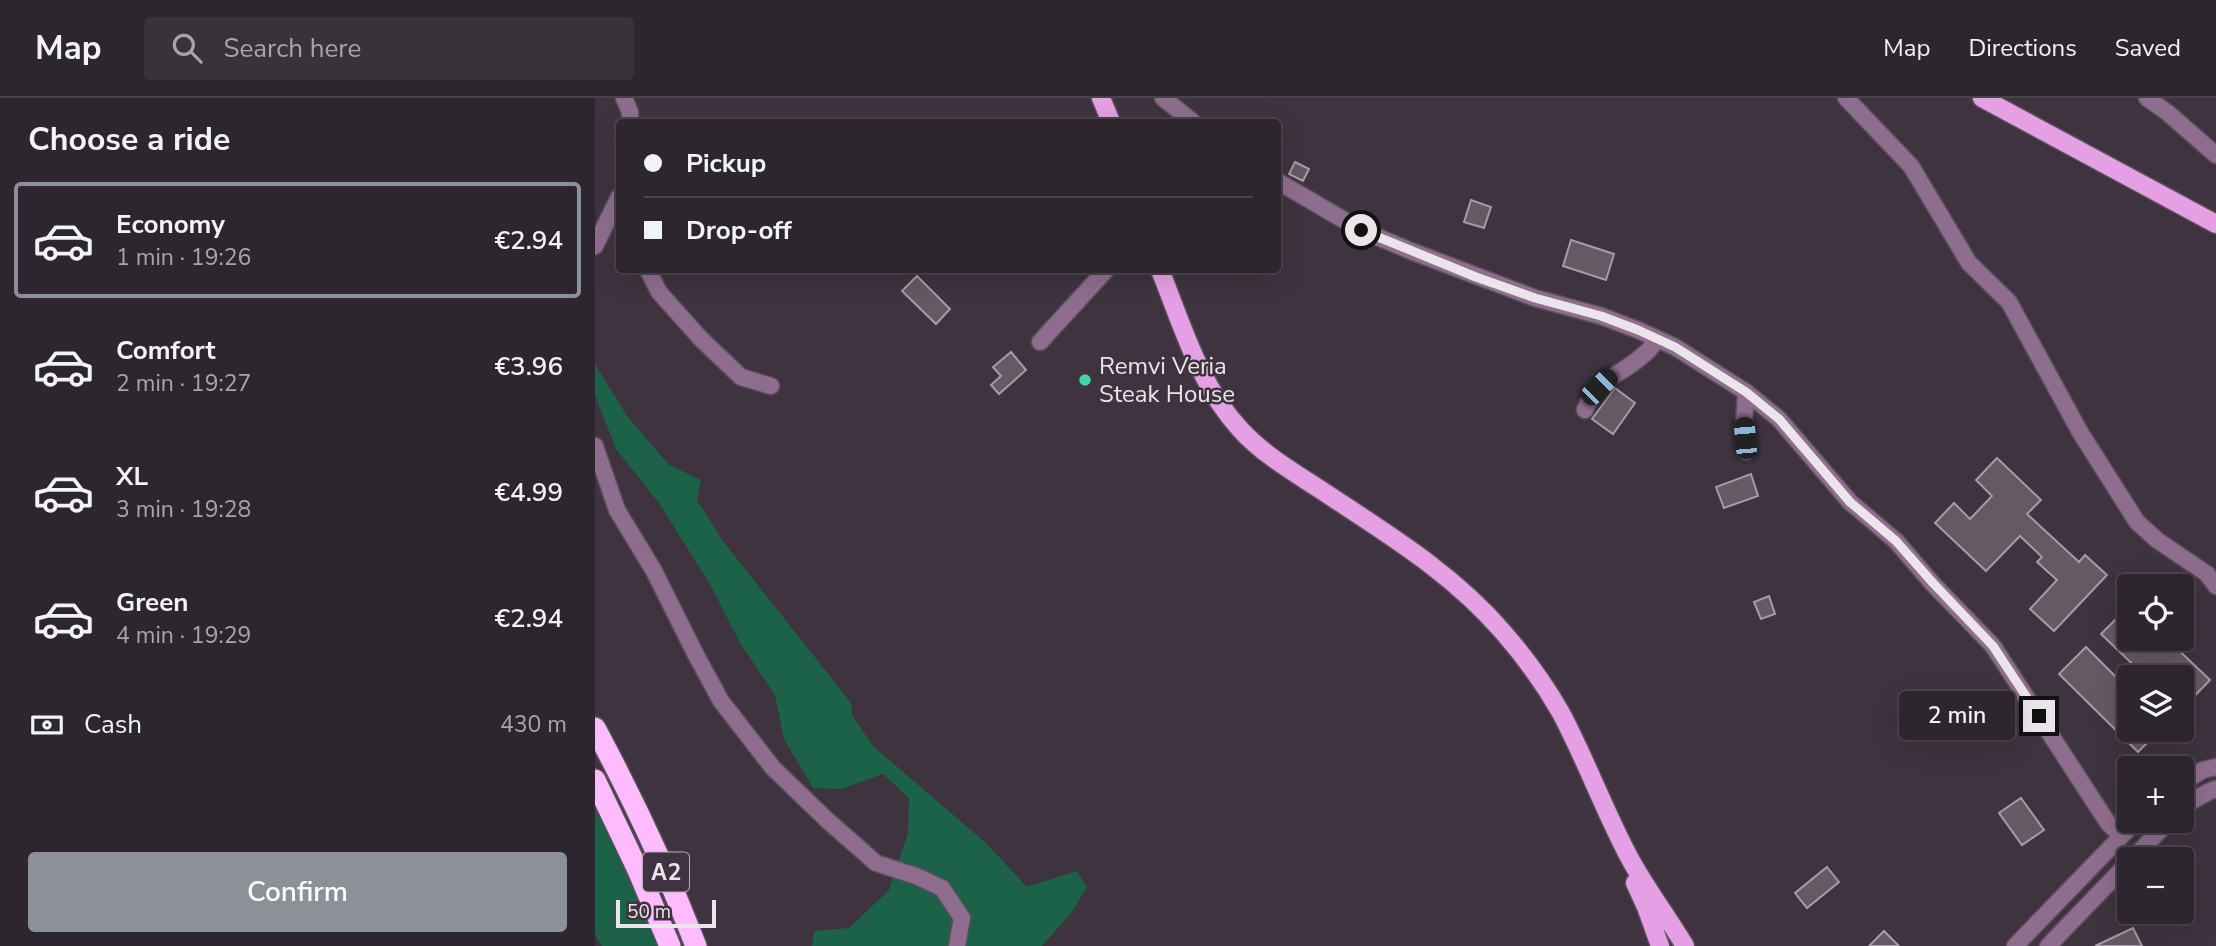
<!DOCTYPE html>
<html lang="en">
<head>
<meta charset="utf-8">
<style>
  :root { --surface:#2e262e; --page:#3a323a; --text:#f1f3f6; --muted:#a7a5aa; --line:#49434a; --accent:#8c9099 }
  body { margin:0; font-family:"Nunito Sans",sans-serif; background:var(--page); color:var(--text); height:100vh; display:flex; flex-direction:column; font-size:26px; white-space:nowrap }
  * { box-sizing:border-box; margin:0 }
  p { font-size:23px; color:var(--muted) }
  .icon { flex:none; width:38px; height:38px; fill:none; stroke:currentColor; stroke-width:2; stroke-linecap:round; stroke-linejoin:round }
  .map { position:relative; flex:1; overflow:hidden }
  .side { display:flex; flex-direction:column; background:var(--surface); width:595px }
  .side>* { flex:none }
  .guide { position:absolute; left:21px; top:21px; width:665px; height:154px; border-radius:7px; box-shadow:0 7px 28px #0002,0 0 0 2px var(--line); display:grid; align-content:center; height:154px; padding:0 28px; background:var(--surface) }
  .fabs { position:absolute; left:1522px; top:476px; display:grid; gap:14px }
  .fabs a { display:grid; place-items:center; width:77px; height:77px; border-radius:7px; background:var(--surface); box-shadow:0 7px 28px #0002,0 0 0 2px var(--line); font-size:35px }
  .scale { position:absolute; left:21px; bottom:18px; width:100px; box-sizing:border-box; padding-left:7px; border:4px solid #ece4eb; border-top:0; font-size:19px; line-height:24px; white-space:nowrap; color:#ece4eb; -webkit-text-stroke:5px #3e333e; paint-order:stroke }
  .end { position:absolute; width:32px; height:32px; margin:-16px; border:9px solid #ece4eb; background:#111; box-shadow:0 0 0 4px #111 }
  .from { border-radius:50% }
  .bubble { position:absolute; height:49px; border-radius:7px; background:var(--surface); box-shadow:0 7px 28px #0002,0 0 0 2px var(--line); font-size:23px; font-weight:600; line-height:49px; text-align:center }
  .car { position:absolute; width:21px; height:42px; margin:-21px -10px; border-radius:9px; box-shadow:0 0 5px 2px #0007; background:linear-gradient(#222 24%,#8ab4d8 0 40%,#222 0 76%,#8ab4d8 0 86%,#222 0) }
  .guide b { display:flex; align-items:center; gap:24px; height:66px; font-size:26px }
  .guide b+b { border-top:2px solid var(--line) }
  .guide i { width:18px; height:18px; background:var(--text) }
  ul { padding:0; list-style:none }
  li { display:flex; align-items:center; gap:21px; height:116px; margin:0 14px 10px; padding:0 14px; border:4px solid transparent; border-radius:7px }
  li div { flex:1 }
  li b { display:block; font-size:26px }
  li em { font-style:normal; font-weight:600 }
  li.selected { border-color:var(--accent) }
  li>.icon { width:63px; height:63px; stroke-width:1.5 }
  h2 { padding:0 28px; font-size:32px; line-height:84px }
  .pay { display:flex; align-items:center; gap:18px; height:77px; padding:0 28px; font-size:26px }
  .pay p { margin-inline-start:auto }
  .cta { display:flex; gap:14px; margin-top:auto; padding:14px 28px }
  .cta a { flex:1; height:80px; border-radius:7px; background:var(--accent); color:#fff; font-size:28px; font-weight:600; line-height:80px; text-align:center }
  header { display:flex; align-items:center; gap:42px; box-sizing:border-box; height:98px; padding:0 35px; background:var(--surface); border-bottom:2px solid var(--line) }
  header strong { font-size:33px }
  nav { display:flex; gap:38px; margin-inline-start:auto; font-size:24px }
  .search { width:490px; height:63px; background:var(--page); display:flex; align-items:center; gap:18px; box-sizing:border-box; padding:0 24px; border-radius:7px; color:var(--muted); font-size:26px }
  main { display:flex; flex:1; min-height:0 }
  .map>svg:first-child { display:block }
  .green { fill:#1b6249 }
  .building { fill:#655964; stroke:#a89aa7; stroke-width:2 }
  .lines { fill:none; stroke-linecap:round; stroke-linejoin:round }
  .minor-casing { stroke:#5a4f5a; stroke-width:19 }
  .major-casing { stroke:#5a4f5a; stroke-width:21 }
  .highway-casing { stroke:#5a4f5a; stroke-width:24 }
  .minor { stroke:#8f6d8e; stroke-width:16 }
  .major { stroke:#e59fe4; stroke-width:18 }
  .highway { stroke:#febbfd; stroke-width:21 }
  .route { stroke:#ece4eb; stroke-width:9 }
  .poi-dot { fill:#43d4a0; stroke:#3e333e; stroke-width:2.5 }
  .labels { text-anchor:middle; stroke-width:5; stroke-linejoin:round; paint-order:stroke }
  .shield { fill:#3e333e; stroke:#b8afb7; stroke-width:2 }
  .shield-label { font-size:23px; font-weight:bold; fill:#ece4eb }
  .poi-label { font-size:24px; fill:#ece4eb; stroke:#3e333e; text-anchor:start }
</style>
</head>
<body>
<header>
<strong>Map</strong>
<div class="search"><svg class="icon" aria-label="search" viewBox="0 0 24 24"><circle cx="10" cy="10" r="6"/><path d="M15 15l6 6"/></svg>Search here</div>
<nav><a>Map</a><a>Directions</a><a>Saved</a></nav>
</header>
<main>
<section class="side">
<h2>Choose a ride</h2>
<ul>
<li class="selected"><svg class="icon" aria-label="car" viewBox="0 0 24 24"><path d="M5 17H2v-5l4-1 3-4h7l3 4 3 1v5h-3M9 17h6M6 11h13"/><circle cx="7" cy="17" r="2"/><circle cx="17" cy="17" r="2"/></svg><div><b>Economy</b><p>1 min · 19:26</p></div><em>€2.94</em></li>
<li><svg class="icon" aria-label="car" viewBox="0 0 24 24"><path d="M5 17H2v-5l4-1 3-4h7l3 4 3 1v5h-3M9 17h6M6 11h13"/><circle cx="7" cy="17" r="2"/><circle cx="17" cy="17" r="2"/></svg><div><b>Comfort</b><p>2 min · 19:27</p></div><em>€3.96</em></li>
<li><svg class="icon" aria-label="car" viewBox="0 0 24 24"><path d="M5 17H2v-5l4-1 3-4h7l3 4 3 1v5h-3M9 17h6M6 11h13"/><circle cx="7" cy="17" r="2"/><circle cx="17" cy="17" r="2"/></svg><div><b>XL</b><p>3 min · 19:28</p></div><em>€4.99</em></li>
<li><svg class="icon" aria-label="car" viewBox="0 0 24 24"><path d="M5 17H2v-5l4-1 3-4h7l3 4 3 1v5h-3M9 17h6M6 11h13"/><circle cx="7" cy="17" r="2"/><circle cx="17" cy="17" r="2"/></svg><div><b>Green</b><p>4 min · 19:29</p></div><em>€2.94</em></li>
</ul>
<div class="pay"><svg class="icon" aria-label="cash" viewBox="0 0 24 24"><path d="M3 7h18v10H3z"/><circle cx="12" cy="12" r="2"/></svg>Cash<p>430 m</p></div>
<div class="cta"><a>Confirm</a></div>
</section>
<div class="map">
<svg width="1621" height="848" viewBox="0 0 1621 848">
  <rect width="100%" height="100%" fill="#3e333e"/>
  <!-- green -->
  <path class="green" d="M0,266l32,52 42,49 32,15 -4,20 26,41 128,162 1,12 21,31 112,96 42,45 50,-16 10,16 -15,25 -30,34h-230l2,-15 35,-3 40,-38 19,-57 1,-35 -26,-24 -42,15 -28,-1 -29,-49 -9,-44 -35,-52 -29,-57 -52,-83 -43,-54 -21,-54z
    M0,703l67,145h-60l-7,-11z"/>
  <!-- building -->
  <path class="building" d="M700,64l14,7 -6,12 -14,-7z
    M876,102l20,7 -7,21 -20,-6z
    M976,142l43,14 -8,26 -43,-14z
    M322,178l33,33 -14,15 -34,-33z
    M416,254l15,18 -27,24 -8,-9 10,-9 -8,-9z
    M1020,290l20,15 -22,31 -21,-15z
    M1402,360l44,42 -14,14 52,48 6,-7 22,20 -53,56 -24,-22 27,-29 -20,-18 5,-5 -22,-21 -34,35 -51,-48 19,-20 16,16 22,-23 -16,-16z
    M1156,376l7,22 -34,12 -8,-21z
    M1174,498l6,18 -14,5 -7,-17z
    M1535,507v34h37l43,41 -28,29v-32h-36l-45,-43z
    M1491,549l44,44v39h30l-22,22 -79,-78z
    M1426,700l23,32 -22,15 -23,-32z
    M1232,769l12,15 -32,26 -12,-15z
    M1538,830l9,18h-47z
    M1289,833l15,15h-30z"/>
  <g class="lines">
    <!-- minor casing -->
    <g class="minor-casing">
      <path id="minor" d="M29,0l6,14v10
        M568,0l30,24
        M1251,0l65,68 58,97 40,39 71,130 57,90 20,18 50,34 9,12
        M1552,0l21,15 48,42
        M682,83l84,49 50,21 124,47 66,18 37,14 37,17 71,45 33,27 71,83 46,39 36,42 61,63 87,134 28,43 13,13
        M0,148l24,-49
        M53,172l11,22 42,47 40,38 30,9
        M445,244l66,-72
        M1151,294l-2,31 2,29
        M990,312c11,-31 35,-34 57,-54 6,-4 11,-11 16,-17
        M0,348l22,64 37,61 42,84 25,46 52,67 54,52 49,43 40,13 26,12 20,30 -5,28
        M1587,685l21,-13 13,-3
        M1587,709l26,-15 8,-3
        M1537,761l37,-38
        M1420,848l121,-125
        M1453,848l82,-85"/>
    </g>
    <!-- major casing -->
    <g class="major-casing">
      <path id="major" d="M506,0l10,24
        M1387,0l234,126
        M565,172c22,54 39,115 80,159 25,28 62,48 93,69 61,40 122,78 170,134 21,24 42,53 58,81 25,47 43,97 68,144 16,30 38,59 56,89
        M1040,785l11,24 14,39"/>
    </g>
    <!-- highway casing -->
    <g class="highway-casing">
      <path id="highway" d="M0,630c38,71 72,143 101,218
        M0,682l42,88 33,78"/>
    </g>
    <!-- minor -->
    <use href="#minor" class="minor"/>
    <!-- major -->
    <use href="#major" class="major"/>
    <!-- highway -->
    <use href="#highway" class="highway"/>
  </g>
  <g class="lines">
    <!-- route -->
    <path class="route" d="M766,132l115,47 59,21 66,18 37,14 37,17 71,45 33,27 71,83 46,39 37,42 60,63 46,70"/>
  </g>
  <!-- markers -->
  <circle class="poi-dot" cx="490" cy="282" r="7"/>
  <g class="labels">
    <!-- shield labels -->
    <rect class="shield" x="48" y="754.5" width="46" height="39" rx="5"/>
    <g class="shield-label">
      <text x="71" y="782">Α2</text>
    </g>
    <!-- poi labels -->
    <g class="poi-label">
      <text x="504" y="276">Remvi Veria<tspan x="504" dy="28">Steak House</tspan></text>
    </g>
  </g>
</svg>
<div class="fabs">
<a><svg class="icon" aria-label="locate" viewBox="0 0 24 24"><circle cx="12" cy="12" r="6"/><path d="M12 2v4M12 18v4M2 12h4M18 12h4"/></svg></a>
<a><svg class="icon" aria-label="layers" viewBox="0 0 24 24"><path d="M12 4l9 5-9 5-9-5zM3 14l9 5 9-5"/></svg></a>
<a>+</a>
<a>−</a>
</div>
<div class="scale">50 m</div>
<i class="end from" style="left:766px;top:132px"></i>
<i class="end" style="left:1444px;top:618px"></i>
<div class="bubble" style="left:1304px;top:593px;width:116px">2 min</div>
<i class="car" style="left:1004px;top:289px;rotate:45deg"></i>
<i class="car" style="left:1150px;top:340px;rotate:355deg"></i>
<div class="guide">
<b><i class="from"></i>Pickup</b>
<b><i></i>Drop-off</b>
</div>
</div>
</main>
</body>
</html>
